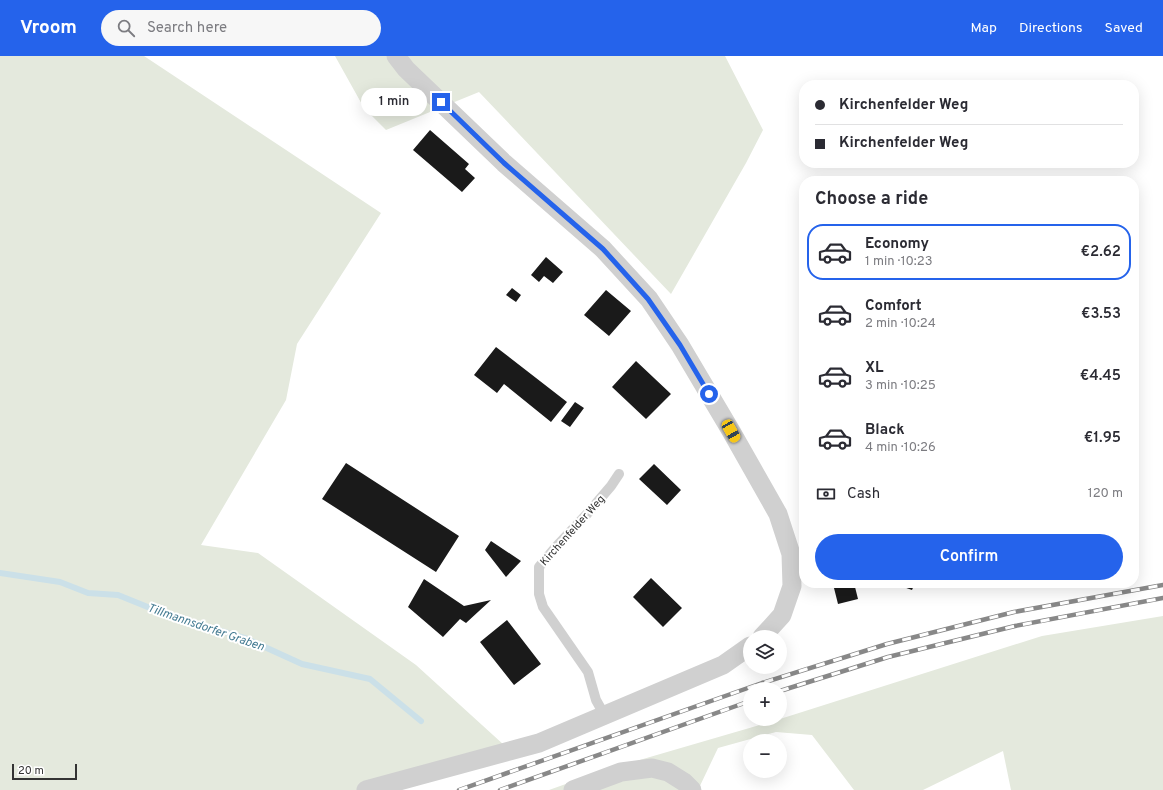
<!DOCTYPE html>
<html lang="en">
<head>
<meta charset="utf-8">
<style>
  :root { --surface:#fff; --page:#f7f7f7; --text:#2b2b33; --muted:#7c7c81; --line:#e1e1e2; --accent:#2563eb }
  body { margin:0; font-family:Overpass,sans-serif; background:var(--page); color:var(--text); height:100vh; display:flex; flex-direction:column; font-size:15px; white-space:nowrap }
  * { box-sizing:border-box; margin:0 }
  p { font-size:13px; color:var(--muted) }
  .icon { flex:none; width:22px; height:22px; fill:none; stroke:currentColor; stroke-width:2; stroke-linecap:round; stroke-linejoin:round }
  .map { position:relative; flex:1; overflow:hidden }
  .side { position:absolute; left:799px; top:120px; width:340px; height:412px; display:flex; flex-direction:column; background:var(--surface); border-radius:16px; box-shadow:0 4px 16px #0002 }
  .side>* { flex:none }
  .banner { position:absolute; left:799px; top:24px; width:340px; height:88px; border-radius:16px; box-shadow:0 4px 16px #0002; display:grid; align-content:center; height:88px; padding:0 16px; background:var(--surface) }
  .fabs { position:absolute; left:743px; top:574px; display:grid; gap:8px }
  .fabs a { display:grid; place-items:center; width:44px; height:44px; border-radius:50%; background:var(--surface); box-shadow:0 4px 16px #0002; font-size:20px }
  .scale { position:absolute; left:12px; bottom:10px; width:65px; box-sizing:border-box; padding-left:4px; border:2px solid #333; border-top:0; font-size:11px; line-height:14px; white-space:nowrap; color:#333; -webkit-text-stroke:3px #fff; paint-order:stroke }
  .end { position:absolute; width:18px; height:18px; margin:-9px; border:5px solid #2563eb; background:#fff; box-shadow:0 0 0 2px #fff }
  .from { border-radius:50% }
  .bubble { position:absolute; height:28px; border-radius:14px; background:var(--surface); box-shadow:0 4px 16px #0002; font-size:13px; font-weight:600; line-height:28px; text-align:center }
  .car { position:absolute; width:12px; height:24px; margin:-12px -6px; border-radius:5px; box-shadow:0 0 3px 1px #0007; background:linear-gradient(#f5c518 24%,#345 0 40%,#f5c518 0 76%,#345 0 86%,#f5c518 0) }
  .banner b { display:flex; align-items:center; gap:14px; height:38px; font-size:15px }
  .banner b+b { border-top:1px solid var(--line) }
  .banner i { width:10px; height:10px; background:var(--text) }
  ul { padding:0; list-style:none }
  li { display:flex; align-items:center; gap:12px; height:56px; margin:0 8px 6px; padding:0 8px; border:2px solid transparent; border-radius:16px }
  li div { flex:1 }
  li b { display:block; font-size:15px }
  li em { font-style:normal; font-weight:600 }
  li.on { border-color:var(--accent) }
  li>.icon { width:36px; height:36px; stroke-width:1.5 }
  h2 { padding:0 16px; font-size:18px; line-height:48px }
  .pay { display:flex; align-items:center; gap:10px; height:44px; padding:0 16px; font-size:15px }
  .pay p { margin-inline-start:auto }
  .cta { display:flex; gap:8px; margin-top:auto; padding:8px 16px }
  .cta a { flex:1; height:46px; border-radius:24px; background:var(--accent); color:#fff; font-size:16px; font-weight:600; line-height:46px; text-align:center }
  header { display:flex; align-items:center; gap:24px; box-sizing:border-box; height:56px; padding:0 20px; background:var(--accent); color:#fff }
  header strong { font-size:19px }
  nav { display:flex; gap:22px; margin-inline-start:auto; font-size:14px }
  .search { width:280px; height:36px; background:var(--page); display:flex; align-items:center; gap:10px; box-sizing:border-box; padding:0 14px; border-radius:22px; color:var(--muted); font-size:15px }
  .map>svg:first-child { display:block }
  .green { fill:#e4e9dd }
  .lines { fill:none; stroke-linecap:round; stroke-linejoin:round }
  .stream { stroke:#cbe0e8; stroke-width:6 }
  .building { fill:#1a1a1a }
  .service { stroke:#d0d0d0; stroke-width:10 }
  .minor { stroke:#d0d0d0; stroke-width:19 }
  .rail-casing { stroke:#888; stroke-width:4.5 }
  .rail { stroke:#fff; stroke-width:3; stroke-dasharray:9; stroke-linecap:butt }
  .route { stroke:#2563eb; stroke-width:5 }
  .labels { text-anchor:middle; stroke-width:4; stroke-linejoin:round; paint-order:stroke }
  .street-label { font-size:11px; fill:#333; stroke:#fff }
  .water-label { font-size:12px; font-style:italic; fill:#447b92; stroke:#fff }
</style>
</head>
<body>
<header>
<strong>Vroom</strong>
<div class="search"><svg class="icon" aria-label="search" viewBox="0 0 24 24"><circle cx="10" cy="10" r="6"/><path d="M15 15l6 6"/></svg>Search here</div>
<nav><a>Map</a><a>Directions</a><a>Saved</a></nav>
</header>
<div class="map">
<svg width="1163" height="734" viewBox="0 0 1163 734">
  <rect width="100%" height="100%" fill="#fff"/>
  <!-- green -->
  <path class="green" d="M0,0h144l237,157 -84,131 -11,56 -85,145 57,8 158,112 88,80 -107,45h-397z
    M335,0h390l38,74 -17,33 -75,131 -192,-202 -93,38 -22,-22z
    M1163,560v174h-152l-8,-39 -80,39h-69l-42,-55 -36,-3 -58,16 -20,42h-149l53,-19 178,-52 262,-83z"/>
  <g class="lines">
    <!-- stream -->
    <path class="stream" d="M0,517l60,9 28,11 30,2 47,19 80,24 57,26 68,15 51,42"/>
  </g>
  <!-- building -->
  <path class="building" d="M430,74l39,34 -4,5 10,9 -13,14 -49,-42z
    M546,201l17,15 -10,11 -9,-7 -5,6 -8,-7z
    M512,232l9,7 -5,7 -10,-7z
    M606,234l25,21 -22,25 -25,-21z
    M496,291l71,55 -16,20 -47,-38 -7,9 -23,-18z
    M636,305l35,33 -25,25 -34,-32z
    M575,346l9,6 -14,19 -9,-6z
    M346,407l113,73 -23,36 -114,-73z
    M654,408l27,26 -14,15 -28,-26z
    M491,485l30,20 -15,16 -21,-27z
    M651,522l31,30 -19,19 -30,-30z
    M424,523l40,27 27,-6 -25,23 -6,-4 -17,18 -35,-30z
    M854,527l4,16 -20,5 -4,-16z
    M892,527h23l-3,7z
    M507,564l34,44 -27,21 -34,-43z"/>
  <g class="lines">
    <!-- service -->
    <path class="service" d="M605,660l-9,-16 -8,-28 -45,-65 -4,-13v-27l16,-19 32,-34 24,-28 8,-12"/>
    <!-- minor -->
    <path class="minor" d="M396,0l10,13 98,94 99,86 46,50 31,46 51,86 47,83 13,40 1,32 -10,29 -20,22
      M366,734l173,-47 184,-78 27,-19
      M573,734l48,-18 31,-4 16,4 16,10 8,8"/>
    <!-- rail casing -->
    <g class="rail-casing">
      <path id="rail" d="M780,635l108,-34 127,-31 148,-28
        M459,734l303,-107 125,-39 127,-32 149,-27
        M500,734l250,-89"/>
    </g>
    <!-- rail -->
    <use href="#rail" class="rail"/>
  </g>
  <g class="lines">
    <!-- route -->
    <path class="route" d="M441,46l63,61 99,86 45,50 32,46 29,49"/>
  </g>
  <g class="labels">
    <!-- street labels -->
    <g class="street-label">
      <text transform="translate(572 474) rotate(-48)" y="4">Kirchenfelder Weg</text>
    </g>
    <!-- water labels -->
    <g class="water-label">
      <text transform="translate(206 571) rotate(19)" y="4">Tillmannsdorfer Graben</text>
    </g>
  </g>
</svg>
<div class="fabs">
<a><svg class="icon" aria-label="layers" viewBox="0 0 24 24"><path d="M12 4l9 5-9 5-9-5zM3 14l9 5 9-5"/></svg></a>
<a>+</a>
<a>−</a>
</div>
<div class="scale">20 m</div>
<i class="end from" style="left:709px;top:338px"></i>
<i class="end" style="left:441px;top:46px"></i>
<div class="bubble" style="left:361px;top:32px;width:66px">1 min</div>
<i class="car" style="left:731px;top:375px;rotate:150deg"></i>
<div class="banner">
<b><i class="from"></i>Kirchenfelder Weg</b>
<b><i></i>Kirchenfelder Weg</b>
</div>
<section class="side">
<h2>Choose a ride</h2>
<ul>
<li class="on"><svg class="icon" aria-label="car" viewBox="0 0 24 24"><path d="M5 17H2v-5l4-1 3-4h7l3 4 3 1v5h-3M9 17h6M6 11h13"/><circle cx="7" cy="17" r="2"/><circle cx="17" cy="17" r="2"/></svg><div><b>Economy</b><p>1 min · 10:23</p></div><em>€2.62</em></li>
<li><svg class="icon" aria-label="car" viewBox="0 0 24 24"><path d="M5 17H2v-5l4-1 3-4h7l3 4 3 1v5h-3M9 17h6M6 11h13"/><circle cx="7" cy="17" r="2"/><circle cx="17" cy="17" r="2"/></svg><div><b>Comfort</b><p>2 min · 10:24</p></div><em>€3.53</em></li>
<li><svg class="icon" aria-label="car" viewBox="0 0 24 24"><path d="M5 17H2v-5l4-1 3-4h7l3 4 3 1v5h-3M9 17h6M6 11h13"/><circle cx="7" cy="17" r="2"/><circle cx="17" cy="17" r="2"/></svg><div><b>XL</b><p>3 min · 10:25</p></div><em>€4.45</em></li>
<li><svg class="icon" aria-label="car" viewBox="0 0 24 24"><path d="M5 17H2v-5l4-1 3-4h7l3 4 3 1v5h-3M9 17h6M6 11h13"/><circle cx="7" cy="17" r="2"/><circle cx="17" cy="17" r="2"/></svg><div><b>Black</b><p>4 min · 10:26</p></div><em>€1.95</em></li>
</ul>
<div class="pay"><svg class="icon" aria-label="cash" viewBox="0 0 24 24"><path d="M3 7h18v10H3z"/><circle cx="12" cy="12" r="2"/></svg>Cash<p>120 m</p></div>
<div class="cta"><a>Confirm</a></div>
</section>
</div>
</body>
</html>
